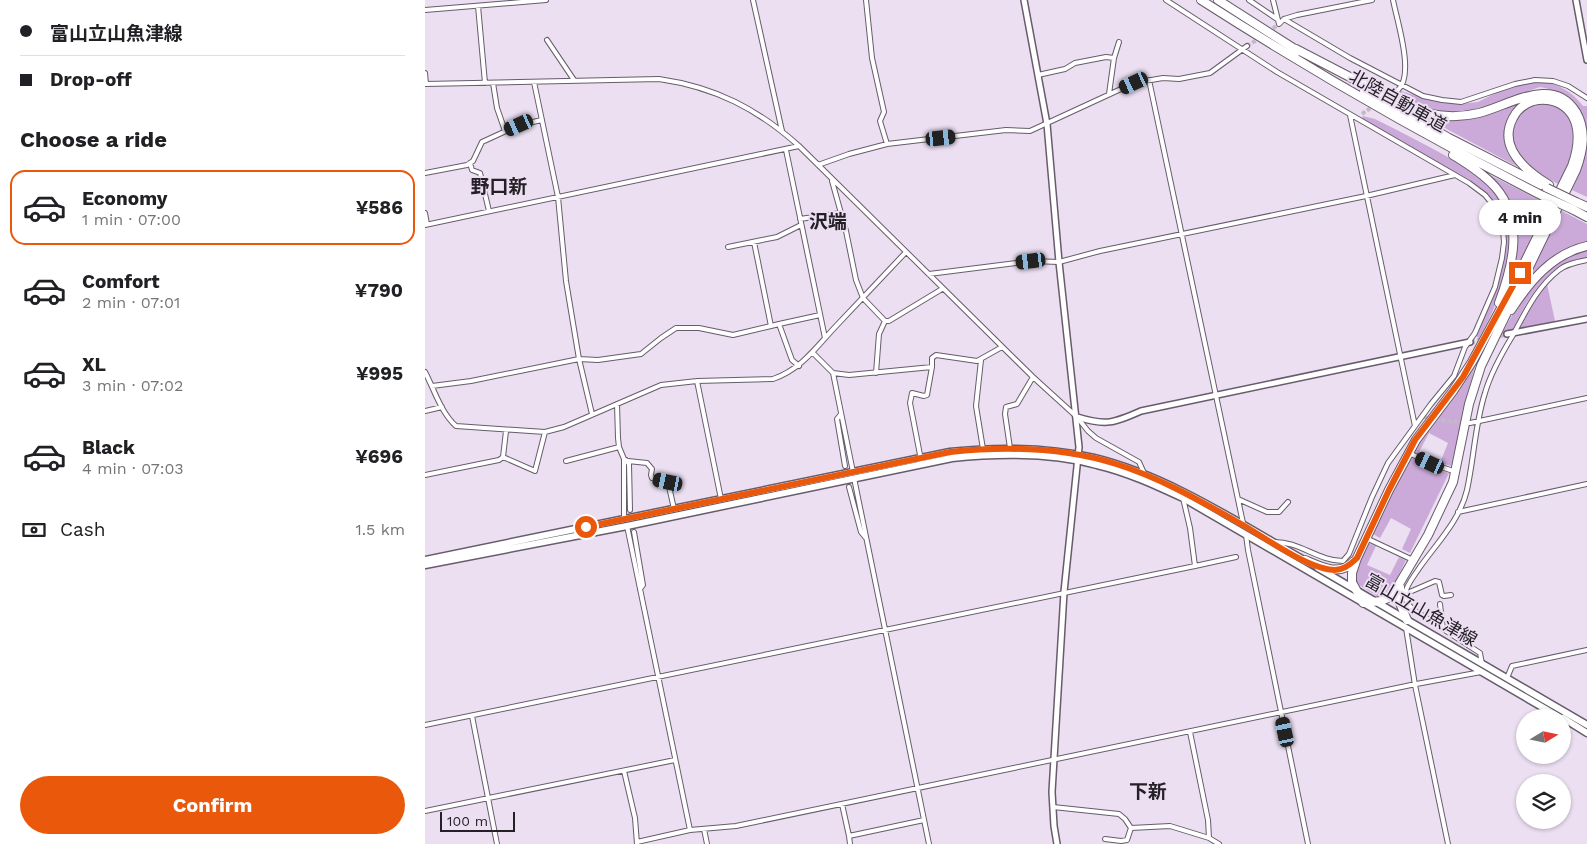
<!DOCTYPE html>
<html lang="en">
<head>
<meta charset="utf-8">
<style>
  :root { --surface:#fff; --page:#f2f2f2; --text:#202124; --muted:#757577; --line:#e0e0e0; --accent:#ea580c }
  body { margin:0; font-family:"Work Sans","Noto Sans JP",sans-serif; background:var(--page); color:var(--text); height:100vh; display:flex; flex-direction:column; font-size:19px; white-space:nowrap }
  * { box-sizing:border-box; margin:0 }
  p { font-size:16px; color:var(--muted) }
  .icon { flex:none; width:28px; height:28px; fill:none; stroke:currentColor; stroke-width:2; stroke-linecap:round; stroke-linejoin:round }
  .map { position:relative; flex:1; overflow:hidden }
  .details { display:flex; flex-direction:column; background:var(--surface); width:425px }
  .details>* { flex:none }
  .guide { display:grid; align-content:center; height:110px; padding:0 20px; background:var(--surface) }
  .needle { width:32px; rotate:80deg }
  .fabs { position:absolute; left:1091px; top:709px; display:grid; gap:10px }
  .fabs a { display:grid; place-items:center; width:55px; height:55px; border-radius:50%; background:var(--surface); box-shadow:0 1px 4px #0004; font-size:25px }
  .scale { position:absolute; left:15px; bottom:12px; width:75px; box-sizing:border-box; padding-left:5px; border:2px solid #252027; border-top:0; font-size:14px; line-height:18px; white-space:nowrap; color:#252027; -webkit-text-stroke:4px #ebdff1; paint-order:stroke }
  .end { position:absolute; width:22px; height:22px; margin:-11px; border:6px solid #ea580c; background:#fff; box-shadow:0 0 0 2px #fff }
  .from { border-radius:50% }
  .bubble { position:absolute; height:35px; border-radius:18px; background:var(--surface); box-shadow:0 1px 4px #0004; font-size:16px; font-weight:700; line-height:35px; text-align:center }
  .car { position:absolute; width:15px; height:30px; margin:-15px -8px; border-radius:6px; box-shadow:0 0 4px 1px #0007; background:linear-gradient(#222 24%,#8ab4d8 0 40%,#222 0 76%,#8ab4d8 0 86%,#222 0) }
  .guide b { display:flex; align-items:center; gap:18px; height:48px; font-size:19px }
  .guide b+b { border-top:1px solid var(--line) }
  .guide i { width:12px; height:12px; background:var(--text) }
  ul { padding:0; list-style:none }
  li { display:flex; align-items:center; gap:15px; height:75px; margin:0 10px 8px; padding:0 10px; border:2px solid transparent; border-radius:15px }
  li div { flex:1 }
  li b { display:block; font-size:19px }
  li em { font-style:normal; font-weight:700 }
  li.selected { border-color:var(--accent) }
  li>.icon { width:45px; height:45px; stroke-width:1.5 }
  h2 { padding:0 20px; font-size:22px; line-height:60px }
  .pay { display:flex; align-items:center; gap:12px; height:55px; padding:0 20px; font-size:19px }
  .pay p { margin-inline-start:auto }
  .action { display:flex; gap:10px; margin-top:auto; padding:10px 20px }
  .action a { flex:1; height:58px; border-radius:30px; background:var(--accent); color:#fff; font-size:20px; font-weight:700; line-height:58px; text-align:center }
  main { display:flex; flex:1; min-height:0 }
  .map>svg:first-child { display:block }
  .green { fill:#cbaad9 }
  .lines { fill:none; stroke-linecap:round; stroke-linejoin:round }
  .minor-tunnel { stroke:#c3b9c9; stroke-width:4; stroke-dasharray:4 2; stroke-linecap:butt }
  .tertiary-tunnel { stroke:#c3b9c9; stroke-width:5; stroke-dasharray:5 2.5; stroke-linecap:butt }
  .minor-casing { stroke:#675c6b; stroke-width:6 }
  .tertiary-casing { stroke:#675c6b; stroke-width:8 }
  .primary-casing { stroke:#675c6b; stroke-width:9 }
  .motorway-casing { stroke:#675c6b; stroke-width:10 }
  .minor { stroke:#fff; stroke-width:4 }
  .tertiary { stroke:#fff; stroke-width:5 }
  .primary { stroke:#fff; stroke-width:6 }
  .motorway { stroke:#fff; stroke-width:8 }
  .motorway-bridge-casing { stroke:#675c6b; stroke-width:10; stroke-linecap:butt }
  .motorway-bridge { stroke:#fff; stroke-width:8 }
  .route { stroke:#ea580c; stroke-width:6 }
  .labels { text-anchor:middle; stroke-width:4; stroke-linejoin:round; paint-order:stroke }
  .street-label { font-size:18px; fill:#252027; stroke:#ebdff1 }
  .neighbourhood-label { font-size:19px; font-weight:bold; fill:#252027; stroke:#ebdff1 }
</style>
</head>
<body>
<main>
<section class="details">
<div class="guide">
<b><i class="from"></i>富山立山魚津線</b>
<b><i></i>Drop-off</b>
</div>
<h2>Choose a ride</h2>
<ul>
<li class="selected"><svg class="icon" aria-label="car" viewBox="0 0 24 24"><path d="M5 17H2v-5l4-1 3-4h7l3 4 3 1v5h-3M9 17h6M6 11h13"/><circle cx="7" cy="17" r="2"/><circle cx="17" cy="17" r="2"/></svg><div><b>Economy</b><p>1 min · 07:00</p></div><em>¥586</em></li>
<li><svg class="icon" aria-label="car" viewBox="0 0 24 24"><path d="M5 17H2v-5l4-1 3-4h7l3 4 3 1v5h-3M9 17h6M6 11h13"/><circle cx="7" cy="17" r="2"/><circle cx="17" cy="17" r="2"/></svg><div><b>Comfort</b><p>2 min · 07:01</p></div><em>¥790</em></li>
<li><svg class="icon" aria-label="car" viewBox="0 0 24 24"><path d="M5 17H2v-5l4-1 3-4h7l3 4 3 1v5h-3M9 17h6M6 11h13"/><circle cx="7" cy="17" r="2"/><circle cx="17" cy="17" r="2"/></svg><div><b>XL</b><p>3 min · 07:02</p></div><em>¥995</em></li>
<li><svg class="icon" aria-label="car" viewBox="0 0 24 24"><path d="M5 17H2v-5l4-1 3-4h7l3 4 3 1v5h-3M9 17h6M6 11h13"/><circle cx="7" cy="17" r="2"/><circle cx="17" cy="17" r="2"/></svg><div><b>Black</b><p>4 min · 07:03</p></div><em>¥696</em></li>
</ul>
<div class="pay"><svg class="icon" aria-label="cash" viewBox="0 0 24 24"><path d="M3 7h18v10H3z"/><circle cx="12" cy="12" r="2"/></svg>Cash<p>1.5 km</p></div>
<div class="action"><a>Confirm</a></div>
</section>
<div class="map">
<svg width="1162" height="844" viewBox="0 0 1162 844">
  <rect width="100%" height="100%" fill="#ebdff1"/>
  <!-- green -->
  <path class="green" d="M1117,81c18,4 29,10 41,25h4v91l-15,-7c4,-9 9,-19 12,-29 3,-36 -7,-68 -44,-74l-71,24c-29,4 -47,-3 -71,-18l3,-2 35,10 24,3 18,-2 32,-16z
    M1102,98c-19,12 -29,34 -19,56 3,4 7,8 10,13l-90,-48 22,1 21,-2z
    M1110,103c52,1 40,49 25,82 -24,-13 -58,-28 -46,-61 5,-11 10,-17 21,-21z
    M938,116l12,3c24,12 48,24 71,37 15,9 33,18 44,31 36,43 14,108 -11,151l-3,-2c15,-35 32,-67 26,-106 -1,-10 -4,-21 -9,-29 -6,-9 -15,-15 -23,-21l-109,-60z
    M1063,174l61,31 -39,79c9,-47 12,-73 -22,-110z
    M1135,210l27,14v19l-10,2 -57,47z
    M1162,250v8c-5,1 -11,2 -16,3 -28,10 -46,43 -58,68l-10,3c14,-28 35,-63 65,-76 6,-3 13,-4 19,-6z
    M1122,284l8,37 -38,9 19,-33z
    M1051,363l-13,47 -6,32 -6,24 -11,-3 8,-20 -19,-10 -11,21 -4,-3 10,-17z
    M985,457l27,14 1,-2 11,4 -39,80 -8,-4 9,-20 -20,-11 -11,20 -7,-4z
    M943,543l8,3 -9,19 23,10 9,-18 7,3 -13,27 -13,11 -23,-14 -4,-8z"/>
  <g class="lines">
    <!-- minor-tunnel -->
    <path class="minor-tunnel" d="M843,32l11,-8
      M822,46l13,-8
      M962,97l11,-7
      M937,114l13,-9
      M999,417l23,4 19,1"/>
    <!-- tertiary-tunnel -->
    <path class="tertiary-tunnel" d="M1045,342l37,-8"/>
    <!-- minor casing -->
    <g class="minor-casing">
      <path id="minor" d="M328,0l29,131
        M441,0l6,58 12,54 -4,9 7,23
        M741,0l111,72 192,111 16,12 9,11 9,24 1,12 -2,16 -7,29 -20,46 -10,14 -11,29 -23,28 -43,59 -16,34 -23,57 -6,7c-25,0 -44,-20 -70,-19
        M824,0l28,19
        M848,0l6,24 5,-5 13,-4 75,-15
        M968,0c4,21 22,75 5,90
        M53,6l7,77
        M0,10l121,-10
        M859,19l66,39 73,38 19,4 19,2 54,-18 20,-4 18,1 15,5 19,12
        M122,40l27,40
        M0,73l1,11
        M613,75l27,-6 10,-6 31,-6 8,1 5,-16
        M724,80l94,443
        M109,82l24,115 8,84 13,78 13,55
        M68,83l4,25 8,23
        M0,84l234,-5c56,8 99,30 140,67l234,231 44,40 11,14 8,7 43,24 5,11
        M684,94l5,-36
        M925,115l65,311
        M361,150l39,188
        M45,163l2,7 8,3 9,38
        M393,165l31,-11 38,-10 119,-14 24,1 104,-48 29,-5 16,1 31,-6 37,-27
        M0,173l42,-8 6,-4 9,-19 37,-17 23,-5
        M407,181l14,50 10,49 7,18 22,23
        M0,213l2,11
        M375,219l41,-6
        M0,225l374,-79
        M329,242l17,84 8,-2
        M303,247l49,-10 24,-12
        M504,274l103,-13 27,1 41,-11 266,-55 89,-21
        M388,353l20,20 20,99
        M556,360l-5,46 7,43
        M374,366l-7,-6 -13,-36 41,-9
        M0,372c9,17 16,41 31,54l89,6 19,-5 97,-42 36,-4 76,-2c29,-10 44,-33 64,-54 23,-24 46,-49 69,-73
        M408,373l16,2 83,-8v-9l4,-3 41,6 25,-14
        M451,373l3,-39 6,-13h4l53,-32
        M272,381l24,118
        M7,386l39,-5 108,-22 19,1 43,-6 20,-16 15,-10h23l34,7 38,-9
        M192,404l1,34 1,9 5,12v60
        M0,411l17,-4
        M416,414l-4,5 8,47
        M1045,423l117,-25
        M585,448l-5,-34 1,-7 11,-3 16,-27
        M984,453l21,10 26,9
        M78,457l32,14 10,-39
        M201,460l3,4 1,46
        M496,460l-11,-57 2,-10 12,3 3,-1 5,-28
        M141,461l53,-14
        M203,461l19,2 5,6 -1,6 1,3 16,4 6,27
        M0,475l74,-15 4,-3 3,-26
        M429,478l75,366
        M424,487l12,45 4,5
        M813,499l29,13h12l9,-10
        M1033,512l129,-28
        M202,526l63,304 46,-4 675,-141 70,-13
        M209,532l9,53 -3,4
        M821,535l2,15 60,294
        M941,538l47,22
        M770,566l41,-9
        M980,594l30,-13 4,1 3,13 2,1 7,-1
        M1015,604l3,25
        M981,628l9,57 33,159
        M1057,664l-2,-11 -66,-43c-5,-4 -9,-9 -9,-16 1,-9 10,-19 15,-27 17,-24 40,-47 47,-77 7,-32 8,-66 18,-97 6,-21 17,-40 28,-58 13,-24 24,-48 46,-65 7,-6 18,-8 28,-10
        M1082,678l5,-12 75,-16
        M47,716l25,128
        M0,725l770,-159 -5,-38 -7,-30
        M765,732l18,88 1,18 10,6
        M199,771l11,47 2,26
        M417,804l7,32 75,-16
        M628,807l66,7 6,5 6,9
        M0,811l250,-51
        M279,829l3,15
        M424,836l1,8
        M680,839l16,2 6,-1 4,-12 39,-2 39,12
        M212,842l53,-12"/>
    </g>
    <!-- tertiary casing -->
    <g class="tertiary-casing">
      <path id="tertiary" d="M599,0l23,124 12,138 20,185 -15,145 -12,200 2,34 3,18
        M1151,0l11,60
        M1082,334l80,-15
        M652,417c29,9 37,6 64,-6l329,-69"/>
    </g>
    <!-- primary casing -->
    <g class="primary-casing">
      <path id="primary" d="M0,560l525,-108c49,-5 96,-5 144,6 75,18 148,67 215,105
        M0,565l202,-39 325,-68c48,-5 98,-6 145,7 30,7 58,20 86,33l378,220
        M893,568l269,157
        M1138,718l24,15"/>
    </g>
    <!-- motorway casing -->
    <g class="motorway-casing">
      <path id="motorway" d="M776,0c111,71 224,136 342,196
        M793,0l80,51
        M871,49c25,13 50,26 75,39 18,10 38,21 59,26 16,3 33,3 49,-1 31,-8 74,-38 97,-1 11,19 7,39 0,58l-95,196 -12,38 -16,78 -25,53 -36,61 -11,5 -18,2 -11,-21v-9l5,-15 32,-68 27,-50 37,-49 19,-29 40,-74 60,-122c8,-22 11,-53 -16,-64 -8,-3 -15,-3 -23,-1 -9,3 -16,9 -20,17 -16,30 13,53 36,67
        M939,90l85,48 92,47
        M1028,155c15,9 31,19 43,33 28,33 17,78 3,115
        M1151,202l11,5
        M1147,209l15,8
        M1086,310c19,-29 41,-56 76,-64
        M880,560c16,7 35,17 49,1
        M975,587v16l7,17"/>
    </g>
    <!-- minor -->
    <use href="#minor" class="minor"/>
    <!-- tertiary -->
    <use href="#tertiary" class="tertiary"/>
    <!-- primary -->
    <use href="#primary" class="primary"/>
    <!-- motorway -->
    <use href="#motorway" class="motorway"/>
    <!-- motorway-bridge casing -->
    <g class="motorway-bridge-casing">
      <path id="motorway-bridge" d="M1122,188l29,14
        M1118,196l29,13"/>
    </g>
    <!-- motorway-bridge -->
    <use href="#motorway-bridge" class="motorway-bridge"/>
  </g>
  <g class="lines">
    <!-- route -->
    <path class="route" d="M161,527l364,-75c56,-6 112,-5 166,12 45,14 86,38 127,61 22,13 67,45 92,45 9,0 16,-6 22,-12l32,-68 26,-50 48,-63 57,-104"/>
  </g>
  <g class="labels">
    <!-- street labels -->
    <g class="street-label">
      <text transform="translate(973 101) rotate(29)" y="6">北陸自動車道</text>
      <text transform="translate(996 610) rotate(30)" y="6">富山立山魚津線</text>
    </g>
    <!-- neighbourhood labels -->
    <g class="neighbourhood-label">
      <text x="74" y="193">野口新</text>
      <text x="403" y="228">沢端</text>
      <text x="723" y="798">下新</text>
    </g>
  </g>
</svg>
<div class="fabs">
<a><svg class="needle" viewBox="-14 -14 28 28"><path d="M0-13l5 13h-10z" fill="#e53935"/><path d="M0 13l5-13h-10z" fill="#757577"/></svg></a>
<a><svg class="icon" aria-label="layers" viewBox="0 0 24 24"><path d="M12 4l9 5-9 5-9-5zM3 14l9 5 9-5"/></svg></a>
</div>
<div class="scale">100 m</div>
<i class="end from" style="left:161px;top:527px"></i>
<i class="end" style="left:1095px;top:273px"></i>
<div class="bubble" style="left:1054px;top:200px;width:82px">4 min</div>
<i class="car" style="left:709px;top:83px;rotate:245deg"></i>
<i class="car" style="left:94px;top:125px;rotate:246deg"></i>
<i class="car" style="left:516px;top:138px;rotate:84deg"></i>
<i class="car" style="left:606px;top:261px;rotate:263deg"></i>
<i class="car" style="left:1005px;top:463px;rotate:295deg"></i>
<i class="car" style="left:243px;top:482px;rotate:282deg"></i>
<i class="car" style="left:860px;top:732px;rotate:348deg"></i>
</div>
</main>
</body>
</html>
